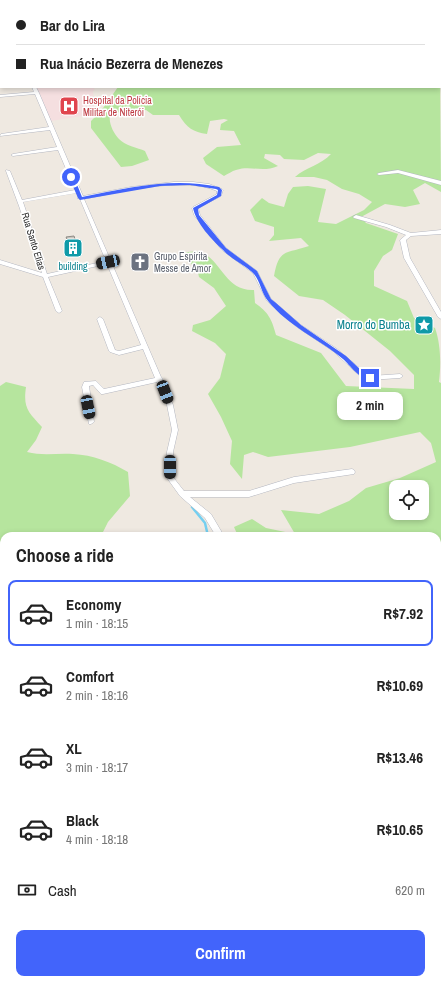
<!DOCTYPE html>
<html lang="en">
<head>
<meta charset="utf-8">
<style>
  :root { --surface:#fff; --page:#f6f6f6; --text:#222; --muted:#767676; --line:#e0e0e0; --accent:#4264fb }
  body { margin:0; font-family:"Archivo Narrow",sans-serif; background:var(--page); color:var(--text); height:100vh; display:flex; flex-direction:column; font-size:15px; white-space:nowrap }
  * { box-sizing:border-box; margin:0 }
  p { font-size:13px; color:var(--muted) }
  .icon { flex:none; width:22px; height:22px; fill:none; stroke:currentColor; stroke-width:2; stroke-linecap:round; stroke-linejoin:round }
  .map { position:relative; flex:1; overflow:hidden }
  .drawer { position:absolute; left:0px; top:532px; width:441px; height:452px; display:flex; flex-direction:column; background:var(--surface); border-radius:12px 12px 0 0; box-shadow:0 2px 6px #0003 }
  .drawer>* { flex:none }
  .guide { position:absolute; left:0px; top:0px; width:441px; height:88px; box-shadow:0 2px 6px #0003; display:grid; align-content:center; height:88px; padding:0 16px; background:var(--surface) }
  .controls { position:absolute; left:389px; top:480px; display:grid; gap:8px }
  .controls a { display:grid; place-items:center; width:40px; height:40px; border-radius:8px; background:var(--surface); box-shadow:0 2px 6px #0003; font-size:20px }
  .end { position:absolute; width:18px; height:18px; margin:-9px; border:5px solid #4264fb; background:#fff; box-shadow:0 0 0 2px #fff }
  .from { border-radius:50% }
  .bubble { position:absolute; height:28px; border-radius:8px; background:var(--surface); box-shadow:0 2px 6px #0003; font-size:13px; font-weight:800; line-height:28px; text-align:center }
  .car { position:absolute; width:12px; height:24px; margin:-12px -6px; border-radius:5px; box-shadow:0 0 3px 1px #0007; background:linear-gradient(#222 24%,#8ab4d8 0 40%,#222 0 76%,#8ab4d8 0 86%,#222 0) }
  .guide b { display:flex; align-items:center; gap:14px; height:38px; font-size:15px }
  .guide b+b { border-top:1px solid var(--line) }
  .guide i { width:10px; height:10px; background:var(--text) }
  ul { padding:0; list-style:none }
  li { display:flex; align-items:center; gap:12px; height:66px; margin:0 8px 6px; padding:0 8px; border:2px solid transparent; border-radius:8px }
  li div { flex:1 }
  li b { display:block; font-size:15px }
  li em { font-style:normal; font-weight:800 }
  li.current { border-color:var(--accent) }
  li>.icon { width:36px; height:36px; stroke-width:1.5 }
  h2 { padding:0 16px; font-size:18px; line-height:48px }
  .pay { display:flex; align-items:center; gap:10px; height:44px; padding:0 16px; font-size:15px }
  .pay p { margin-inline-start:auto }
  .primary-button { display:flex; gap:8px; margin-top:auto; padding:8px 16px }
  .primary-button a { flex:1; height:46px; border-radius:8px; background:var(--accent); color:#fff; font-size:16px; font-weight:800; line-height:46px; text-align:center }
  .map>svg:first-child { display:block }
  .medical { fill:#f5dfe0 }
  .green { fill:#b6e59e; fill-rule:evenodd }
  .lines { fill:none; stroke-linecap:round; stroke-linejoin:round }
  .stream { stroke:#75cff0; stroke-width:2.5 }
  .street-casing { stroke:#b4b7c1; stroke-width:1 }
  .street { fill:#fff; fill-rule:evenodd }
  .wall { fill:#afaba4 }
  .shaded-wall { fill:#8e8b86 }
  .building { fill:#cbc7bf; stroke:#8e8b86 }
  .route { fill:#4264fb }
  .labels { text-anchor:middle; stroke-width:3; stroke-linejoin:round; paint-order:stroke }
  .far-health-label { font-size:10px; fill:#be3a42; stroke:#fff; text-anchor:start }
  .far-street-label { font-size:10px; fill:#2e2e2e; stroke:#fff }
  .far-worship-label { font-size:10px; fill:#5b616d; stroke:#fff; text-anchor:start }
  .far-culture-label { font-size:10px; fill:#0d838f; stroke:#fff }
  .culture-label { font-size:12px; fill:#0d838f; stroke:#fff; text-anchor:end }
</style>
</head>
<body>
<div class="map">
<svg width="441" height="984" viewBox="0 0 441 984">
  <rect width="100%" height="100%" fill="#efe9e1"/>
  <!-- medical -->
  <path class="medical" d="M36,87h57l2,3 -2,1 1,20 -12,5 -31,5z"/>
  <!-- green -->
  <path class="green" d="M440,70l1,122 -16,-9 -12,7 7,14 -15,3 -20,-3 -24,13 5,6 32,11 -6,16 -9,6 -9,15v15l33,15 7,17 21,10c6,17 6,37 4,54l2,1v601h-431l-1,-4h428v-444h-199l-4,-9 18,-8 14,9 29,6 -14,-24 38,4 30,-13 17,-13 34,-10 36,-16 -5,-19 -11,-11 -70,15 -82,10 -15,-5 -9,3 -2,24 -12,-15 2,-23 -11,-24 -13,-23 12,-16 6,-24 -11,-11 -23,-12 1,-6 17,-5 16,-14 -12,-18 -15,-11 -2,-9 -18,-13c41,-18 38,37 75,35l1,13c13,9 17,16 21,32l45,18 25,33 68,3v-14l-24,-24 -45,-36 -22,-15 -24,-4 -25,-20c5,-28 12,-22 35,-30l-8,-8 -32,3 5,-6v-8l-19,-6 -5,-11 12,-12 7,5 15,4 4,-13 5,-7 15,-1 18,3 -8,33 18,2 28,-14 8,-8 -13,-8 -17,-5 -15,-9 -13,-3h-19c11,-10 26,-12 36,-23l-13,-1 -14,7 -20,-1 -4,-4 -15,-1 -1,4 14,8c-16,7 -27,-1 -42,4 -4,1 -8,4 -12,6l-18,-12 -3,-6 14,-11 24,-2 -7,-14 -14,-1 1,-6 7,-4 -4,-1 -14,2 -3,13c-14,-2 -20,-6 -28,-19h-26l-7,-5 -35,3c-4,7 2,20 8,26 5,6 19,9 26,12l4,9 -17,6 -11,1 -30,-39v-7l10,-10 17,-24h322zM396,487h26v26h-26z
    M6,382l20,5c-3,21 2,25 16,40l-6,13 -9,12c15,4 30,1 46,2 20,1 38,8 55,18l2,24 -22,26 -7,14h-97v39l-4,-2v-187z
    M4,576v203l-4,2v-51c7,-8 3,-21 0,-31v-121z
    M4,792v144l-3,20 4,28h-5v-191z"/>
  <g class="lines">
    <!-- stream -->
    <path class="stream" d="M192,507l13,16 3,13"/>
    <!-- street casing -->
    <g class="street-casing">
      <path id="street" d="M72,0h5l1,1h-5z
        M184,0h6l1,1h-6z
        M229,0h4v1h-4z
        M440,2h1v3h-1z
        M0,5h1v4h-1z
        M0,32h1v2h-1z
        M440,49h1v2h-1z
        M32,87h4l3,6 44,103 48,-9 43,-5h19l16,2 13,5 1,1 -2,6 -23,12 2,7 26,33 31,23 14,28 30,26 36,24 27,23 7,4 29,-2 3,2 -3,2 -32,2 -8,-4 -27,-25 -36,-24 -30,-26 -14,-28 -31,-23 -28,-35 -2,-7 1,-1 24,-13v-3c-32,-15 -97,1 -133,8l77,178 2,2 -1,1 11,25 5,25 -5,22v25l11,14h65l45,-14 58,-8 2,1 1,2 -1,2 -60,9 -45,14h-59l21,17 13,22h-8l-11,-18 -25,-22 -13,-18v-26l5,-22 -5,-25 -10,-23 -54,12h-2l-8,-9 -4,1 5,36 -3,2h-2l-7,-37 2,-5 12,-1 8,8 51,-11 -12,-29 -24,6 -9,-3 -1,-1 -12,-32 1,-1 2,-1 3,2 12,31 4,1 22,-6 -34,-81 -59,13 14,34 -3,2 -3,-2 -13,-34 -43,-13v-4l42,13 -23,-67 -13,-35v-1l4,1 12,29 53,-10 -17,-40 -45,6 -2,-1 2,-1 44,-7 -7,-17 -50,6 1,-2 48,-7 -14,-33 -35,3v-2l34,-3zM77,193l1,4 -1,1 3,1 26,62 -59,13 -24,-72z
        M398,170l43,11v4l-43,-12 -19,2 -2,-1 2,-1z
        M356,215l34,10 21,8 30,-3v4l-30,2 -5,4 4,18 31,54v7l-3,-2 -34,-59 -4,-18 6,-5 -20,-8 -32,-9 -1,-1z
        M4,784v8l-4,1v-8z
        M0,850l4,1v10l-4,-1z
        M4,976v4h8v4h-10v-4z"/>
    </g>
    <!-- street -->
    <use href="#street" class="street"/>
  </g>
  <!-- wall -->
  <path class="wall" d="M66,237l11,11 -8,2 -2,-6z"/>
  <!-- shaded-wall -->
  <path class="shaded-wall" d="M76,242l1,6 -8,2v-7z"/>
  <!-- building -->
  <path class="building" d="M74,236l2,6 -7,1 -3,-6z"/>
  <!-- route -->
  <path class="route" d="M71,175l3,2 8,20c46,-9 90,-20 137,-10l3,3 -1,6 -23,13 1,6 27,33 31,23 14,28 5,4 25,22 45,31 18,17 8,3v3c-12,2 -21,-13 -29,-20 -24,-20 -55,-33 -75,-58 -7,-8 -8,-22 -16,-29 -9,-8 -21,-13 -29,-22 -11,-10 -27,-27 -30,-42l24,-13 1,-5 -2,-1 -26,-4 -30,1 -80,14 -2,-2 -9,-21z"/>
  <!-- icons -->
  <defs>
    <g id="hospital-square" transform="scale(1)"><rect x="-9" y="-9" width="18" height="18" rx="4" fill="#e0444e" stroke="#fff"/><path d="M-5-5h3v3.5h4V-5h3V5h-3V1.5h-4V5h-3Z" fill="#fff"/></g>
    <g id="building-square" transform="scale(1)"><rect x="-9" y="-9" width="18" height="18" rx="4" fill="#0f9aa8" stroke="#fff"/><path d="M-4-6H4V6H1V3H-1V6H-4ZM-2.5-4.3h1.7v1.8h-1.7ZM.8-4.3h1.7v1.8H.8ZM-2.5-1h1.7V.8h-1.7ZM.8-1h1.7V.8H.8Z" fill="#fff"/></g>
    <g id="church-square" transform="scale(1)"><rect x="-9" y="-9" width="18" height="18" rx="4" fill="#6b7280" stroke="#fff"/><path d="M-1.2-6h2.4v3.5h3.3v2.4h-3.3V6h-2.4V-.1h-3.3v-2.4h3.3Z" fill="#fff"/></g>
    <g id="sight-square" transform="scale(1)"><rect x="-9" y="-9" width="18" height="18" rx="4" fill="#0f9aa8" stroke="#fff"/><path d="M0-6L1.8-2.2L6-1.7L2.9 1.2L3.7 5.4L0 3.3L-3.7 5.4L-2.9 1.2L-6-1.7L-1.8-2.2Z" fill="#fff"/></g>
  </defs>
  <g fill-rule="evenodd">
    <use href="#hospital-square" x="69" y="106"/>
    <use href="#building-square" x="73" y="248"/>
    <use href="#church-square" x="140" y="262"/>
    <use href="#sight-square" x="424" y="325"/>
  </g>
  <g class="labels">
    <!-- far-health labels -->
    <g class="far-health-label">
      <text x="83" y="104">Hospital da Polícia<tspan x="83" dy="12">Militar de Niterói</tspan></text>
    </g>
    <!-- far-street labels -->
    <g class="far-street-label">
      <text transform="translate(34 241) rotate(73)" y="4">Rua Santo Elias</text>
    </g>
    <!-- far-worship labels -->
    <g class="far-worship-label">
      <text x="154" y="260">Grupo Espírita<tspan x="154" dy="12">Messe de Amor</tspan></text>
    </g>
    <!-- far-culture labels -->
    <g class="far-culture-label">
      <text x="73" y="270">building</text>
    </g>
    <!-- culture labels -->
    <g class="culture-label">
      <text x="410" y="329">Morro do Bumba</text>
    </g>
  </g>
</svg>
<div class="controls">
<a><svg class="icon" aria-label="locate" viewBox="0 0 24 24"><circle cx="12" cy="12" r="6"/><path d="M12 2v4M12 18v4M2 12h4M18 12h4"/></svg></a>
</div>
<i class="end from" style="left:71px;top:177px"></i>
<i class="end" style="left:370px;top:378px"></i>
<div class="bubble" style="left:337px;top:392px;width:66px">2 min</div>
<i class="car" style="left:108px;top:262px;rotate:258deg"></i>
<i class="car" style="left:165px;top:392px;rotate:159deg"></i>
<i class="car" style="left:88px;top:407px;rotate:169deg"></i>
<i class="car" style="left:170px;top:467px;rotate:180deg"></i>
<div class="guide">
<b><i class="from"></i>Bar do Lira</b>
<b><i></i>Rua Inácio Bezerra de Menezes</b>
</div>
<section class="drawer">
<h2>Choose a ride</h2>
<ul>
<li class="current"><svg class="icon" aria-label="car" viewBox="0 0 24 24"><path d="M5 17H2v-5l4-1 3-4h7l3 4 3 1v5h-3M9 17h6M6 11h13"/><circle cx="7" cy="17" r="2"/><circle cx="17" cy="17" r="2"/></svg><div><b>Economy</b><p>1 min · 18:15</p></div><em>R$7.92</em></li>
<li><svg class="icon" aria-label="car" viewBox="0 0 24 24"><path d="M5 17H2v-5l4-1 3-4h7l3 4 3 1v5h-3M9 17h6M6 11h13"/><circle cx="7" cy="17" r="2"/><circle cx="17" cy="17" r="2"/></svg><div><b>Comfort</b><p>2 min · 18:16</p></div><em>R$10.69</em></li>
<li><svg class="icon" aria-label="car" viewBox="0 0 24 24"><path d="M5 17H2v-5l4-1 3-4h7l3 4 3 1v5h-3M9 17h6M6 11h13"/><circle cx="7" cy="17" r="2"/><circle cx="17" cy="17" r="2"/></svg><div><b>XL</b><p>3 min · 18:17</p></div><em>R$13.46</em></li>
<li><svg class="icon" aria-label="car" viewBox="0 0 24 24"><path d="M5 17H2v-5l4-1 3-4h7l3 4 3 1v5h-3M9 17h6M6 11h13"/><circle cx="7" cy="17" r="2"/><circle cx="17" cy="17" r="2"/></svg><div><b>Black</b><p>4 min · 18:18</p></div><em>R$10.65</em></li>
</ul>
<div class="pay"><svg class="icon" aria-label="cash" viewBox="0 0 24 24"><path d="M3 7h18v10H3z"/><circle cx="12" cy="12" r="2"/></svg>Cash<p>620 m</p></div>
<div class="primary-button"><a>Confirm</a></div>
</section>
</div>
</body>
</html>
